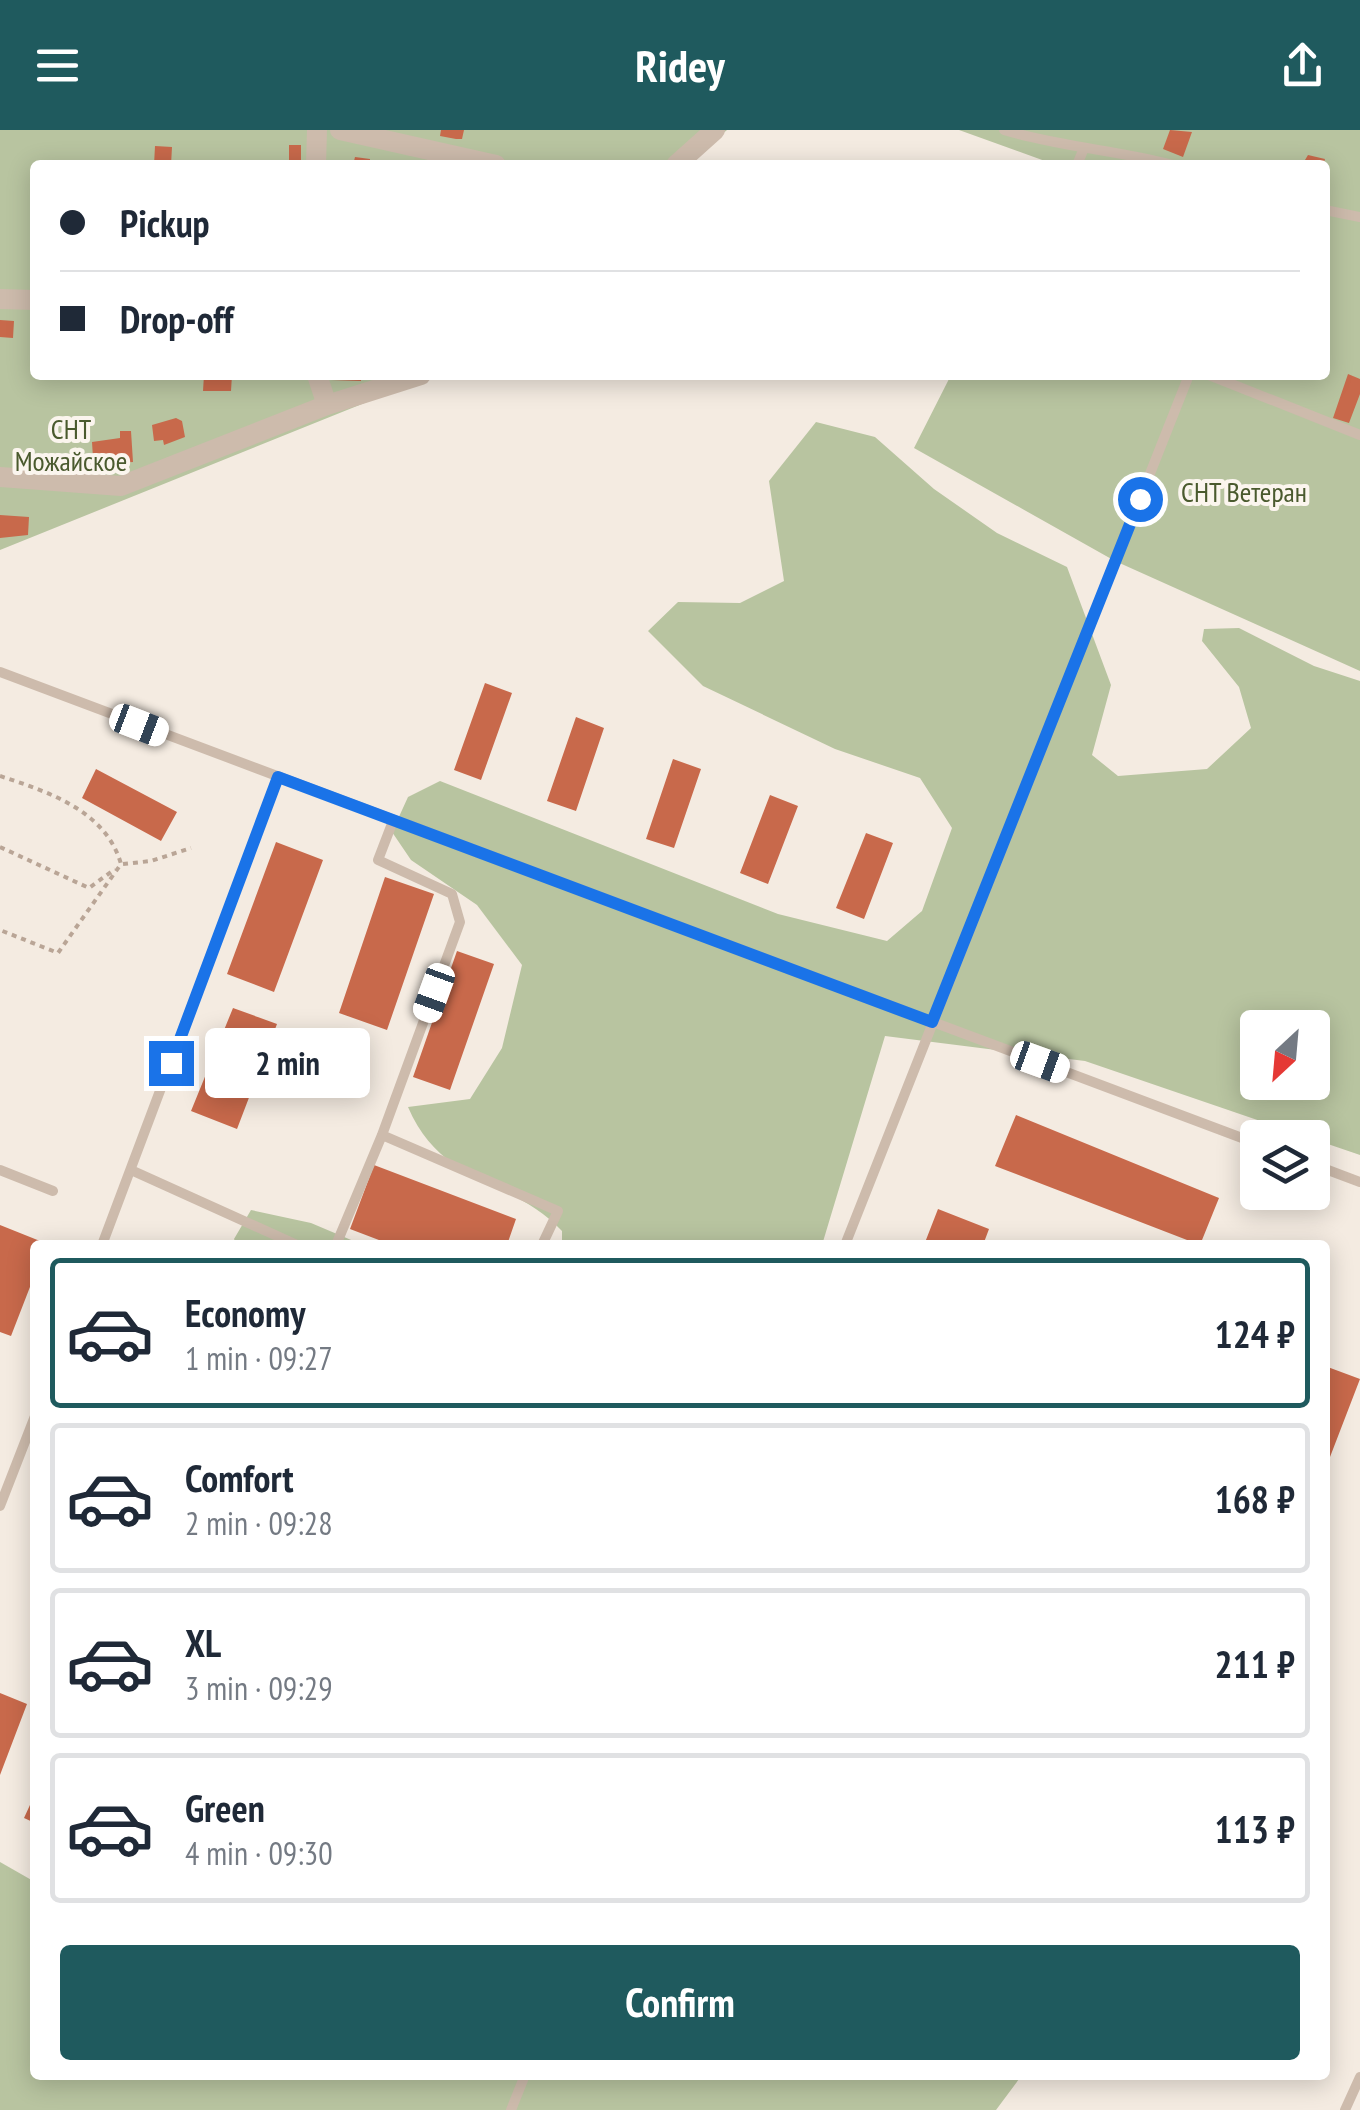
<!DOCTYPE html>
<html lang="en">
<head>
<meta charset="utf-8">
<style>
  :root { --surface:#fff; --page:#f6f6f7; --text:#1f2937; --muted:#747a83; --line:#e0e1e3; --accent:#1f5a5e }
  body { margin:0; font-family:"PT Sans Narrow",sans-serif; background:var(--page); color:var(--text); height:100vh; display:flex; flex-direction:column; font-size:38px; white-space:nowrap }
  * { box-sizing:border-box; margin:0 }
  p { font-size:32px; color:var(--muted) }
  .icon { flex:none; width:55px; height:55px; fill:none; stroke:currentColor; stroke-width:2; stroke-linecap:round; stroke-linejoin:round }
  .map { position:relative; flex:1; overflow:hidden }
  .details { position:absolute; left:30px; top:1110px; width:1300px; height:840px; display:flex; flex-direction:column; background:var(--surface); border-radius:10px; box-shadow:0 5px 25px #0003 }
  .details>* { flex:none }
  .banner { position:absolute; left:30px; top:30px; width:1300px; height:220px; border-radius:10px; box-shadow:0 5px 25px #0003; display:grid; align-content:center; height:220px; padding:0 30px; background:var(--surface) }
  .needle { width:65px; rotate:206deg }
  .fabs { position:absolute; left:1240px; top:880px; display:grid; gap:20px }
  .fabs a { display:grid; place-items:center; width:90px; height:90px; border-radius:10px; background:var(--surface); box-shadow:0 5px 25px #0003; font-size:50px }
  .end { position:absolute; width:45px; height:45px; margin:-22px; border:12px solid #1a73e8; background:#fff; box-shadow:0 0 0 5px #fff }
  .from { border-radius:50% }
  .bubble { position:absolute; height:70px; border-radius:10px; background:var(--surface); box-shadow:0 5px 25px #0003; font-size:32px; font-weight:800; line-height:70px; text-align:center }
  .car { position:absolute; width:30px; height:60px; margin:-30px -15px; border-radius:12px; box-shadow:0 0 8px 2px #0007; background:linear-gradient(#fff 24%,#345 0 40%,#fff 0 76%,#345 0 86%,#fff 0) }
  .banner b { display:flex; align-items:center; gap:35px; height:95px; font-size:38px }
  .banner b+b { border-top:2px solid var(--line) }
  .banner i { width:25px; height:25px; background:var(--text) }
  ul { padding:18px 0 0; list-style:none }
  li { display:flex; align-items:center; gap:30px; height:150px; margin:0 20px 15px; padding:0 10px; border:5px solid var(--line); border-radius:10px }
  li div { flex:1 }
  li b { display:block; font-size:38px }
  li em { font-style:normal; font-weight:800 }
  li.current { border-color:var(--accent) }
  li>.icon { width:90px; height:90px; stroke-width:1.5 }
  .cta { display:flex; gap:20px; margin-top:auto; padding:20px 30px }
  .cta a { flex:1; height:115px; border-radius:10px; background:var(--accent); color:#fff; font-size:40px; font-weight:800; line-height:115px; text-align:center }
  header { display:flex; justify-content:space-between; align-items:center; height:130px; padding:0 30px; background:var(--accent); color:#fff; font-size:45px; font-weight:800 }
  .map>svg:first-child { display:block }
  .green { fill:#b8c4a0; fill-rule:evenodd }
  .building { fill:#c8694b }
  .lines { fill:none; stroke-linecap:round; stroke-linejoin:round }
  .path { stroke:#b9a596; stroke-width:4; stroke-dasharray:5 5; stroke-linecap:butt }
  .service { stroke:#cdbbac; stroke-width:10 }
  .minor { stroke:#cdbbac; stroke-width:20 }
  .route { stroke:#1a73e8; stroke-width:12 }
  .labels { text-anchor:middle; stroke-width:8; stroke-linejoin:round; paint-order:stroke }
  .park-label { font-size:28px; fill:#4a5a2e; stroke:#fbf5ee }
</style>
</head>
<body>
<header><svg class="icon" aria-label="menu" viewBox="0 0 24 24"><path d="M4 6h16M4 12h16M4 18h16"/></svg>Ridey<svg class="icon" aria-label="share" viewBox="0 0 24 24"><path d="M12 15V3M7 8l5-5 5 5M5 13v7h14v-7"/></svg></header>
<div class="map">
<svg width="1360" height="1980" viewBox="0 0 1360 1980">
  <rect width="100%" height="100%" fill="#f4ebe1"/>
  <!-- green -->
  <path class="green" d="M0,0h727l-41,35h-651v210h399l-434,175z
    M959,0h401v541l-245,-110 -201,-113 37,-73h374v-210h-269z
    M816,292l59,15 59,52 63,44 70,34 44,118 -19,70 26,21 89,-7 44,-41 -12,-41 -37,-46 2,-12 35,-1 75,38 46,15v474l-275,-94 -200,-25 -63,209h-260v-14c-50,-54 -120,-44 -154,-124l62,-8 32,-51 20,-83 -45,-60 -66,-45 -19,-28 16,-35 32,-16 338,133 109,27 35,-30 30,-83 -32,-50 -85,-29 -132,-63 -55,-55 30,-29 62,1 44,-22 -15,-100zM1258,898h54v54h-54z
    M251,1080l60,13 52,22h-126l-3,-6z
    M0,1732l35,20v193h987l-26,35h-996z"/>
  <!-- building -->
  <path class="building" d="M441,0h23l-2,9h-6l-16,-3z
    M1170,0l22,2 -9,25 -20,-8z
    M289,15h12v20h-12z
    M155,16l17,1 -1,18h-17z
    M1308,25l17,4 -2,6h-21z
    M355,27l15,2v6h-17z
    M0,190l14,1 -1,17 -13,-1z
    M1348,244l12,5v15l-11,29 -16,-5z
    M204,245h28l-1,16h-28z
    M331,245h30v6l-30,-1z
    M176,288l6,3 3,16 -21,8 -1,-5 -9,1 -2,-16z
    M120,301h11l2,31 -29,2 -1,-6h-10l-1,-16 28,-4z
    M0,385l29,2 -1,18 -28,3z
    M485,553l27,10 -31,87 -27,-10z
    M576,587l28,11 -28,83 -29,-10z
    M673,629l28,10 -27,79 -28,-9z
    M96,639l81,43 -16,29 -79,-43z
    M770,665l28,11 -30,78 -28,-11z
    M866,703l27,10 -29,76 -28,-11z
    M276,712l47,18 -49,132 -47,-18z
    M385,747l49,17 -47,136 -48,-17z
    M457,821l37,13 -44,126 -37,-13z
    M233,878l44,16 -40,105 -46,-18z
    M1016,985l203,83 -19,47 -205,-79z
    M374,1035l142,54 -9,26h-115l-42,-16z
    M938,1079l51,20 -6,16h-59z
    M0,1095l50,20h-15v29l-24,62 -11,-4z
    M1325,1236l35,13 -35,91z
    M0,1563l27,11 -27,71z
    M35,1664v29l-11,-5z"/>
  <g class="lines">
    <!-- path -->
    <path class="path" d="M0,646c49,16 106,35 121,88l-63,89 -58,-23
      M0,717l89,41 26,-19
      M123,734l28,-3 40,-13"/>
    <!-- service -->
    <path class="service" d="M1004,0c56,17 113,20 169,35
      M1077,35l7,-17
      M1325,80l35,7
      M1209,245l151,60
      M0,542l1258,472
      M382,1005l176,76 -16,34
      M1312,1034l48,18
      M0,1040l53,21
      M131,1040l166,75
      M102,1115l176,-468
      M336,1115l46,-110 78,-213 -8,-28 -74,-34 15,-39
      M845,1115l344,-870
      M0,1376l35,-90
      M511,1980l14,-35
      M1345,1980l15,-33"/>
    <!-- minor -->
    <path class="minor" d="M340,0l156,35
      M316,35l1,-35
      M676,35l39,-35
      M0,169l35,1
      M317,245l10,30
      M0,347l121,9 206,-81 94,-30"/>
  </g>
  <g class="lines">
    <!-- route -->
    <path class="route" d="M171,933l107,-286 654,245 208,-523"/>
  </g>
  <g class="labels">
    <!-- park labels -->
    <g class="park-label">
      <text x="71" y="309">СНТ<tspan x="71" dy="32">Можайское</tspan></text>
      <text x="1244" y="372">СНТ Ветеран</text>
    </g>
  </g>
</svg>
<div class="fabs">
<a><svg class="needle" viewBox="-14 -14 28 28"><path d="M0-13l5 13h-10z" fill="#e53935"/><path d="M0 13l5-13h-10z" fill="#747a83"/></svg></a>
<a><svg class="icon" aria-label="layers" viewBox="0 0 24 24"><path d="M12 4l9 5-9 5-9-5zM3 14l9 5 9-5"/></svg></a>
</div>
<i class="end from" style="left:1140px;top:369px"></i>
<i class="end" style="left:171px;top:933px"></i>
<div class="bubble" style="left:205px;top:898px;width:165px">2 min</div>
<i class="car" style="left:139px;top:595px;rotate:111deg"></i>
<i class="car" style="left:434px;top:863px;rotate:200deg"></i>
<i class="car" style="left:1040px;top:932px;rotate:110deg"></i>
<div class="banner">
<b><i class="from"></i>Pickup</b>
<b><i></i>Drop-off</b>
</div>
<section class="details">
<ul>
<li class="current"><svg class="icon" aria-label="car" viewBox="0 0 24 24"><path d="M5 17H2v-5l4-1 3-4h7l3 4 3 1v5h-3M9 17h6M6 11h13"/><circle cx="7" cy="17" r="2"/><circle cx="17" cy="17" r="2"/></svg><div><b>Economy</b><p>1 min · 09:27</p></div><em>124 ₽</em></li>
<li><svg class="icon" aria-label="car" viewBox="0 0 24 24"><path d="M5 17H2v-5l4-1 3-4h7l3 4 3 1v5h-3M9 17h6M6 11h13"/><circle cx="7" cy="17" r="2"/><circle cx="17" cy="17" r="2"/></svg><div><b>Comfort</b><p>2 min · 09:28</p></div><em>168 ₽</em></li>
<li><svg class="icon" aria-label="car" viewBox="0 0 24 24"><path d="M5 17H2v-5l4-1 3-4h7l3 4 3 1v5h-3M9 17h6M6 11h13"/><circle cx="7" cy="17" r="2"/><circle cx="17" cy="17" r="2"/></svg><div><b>XL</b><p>3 min · 09:29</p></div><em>211 ₽</em></li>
<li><svg class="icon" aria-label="car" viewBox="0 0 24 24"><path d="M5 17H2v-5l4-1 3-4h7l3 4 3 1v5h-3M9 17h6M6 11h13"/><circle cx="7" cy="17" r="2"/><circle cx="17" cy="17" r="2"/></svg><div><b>Green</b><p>4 min · 09:30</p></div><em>113 ₽</em></li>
</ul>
<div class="cta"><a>Confirm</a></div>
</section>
</div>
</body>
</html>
